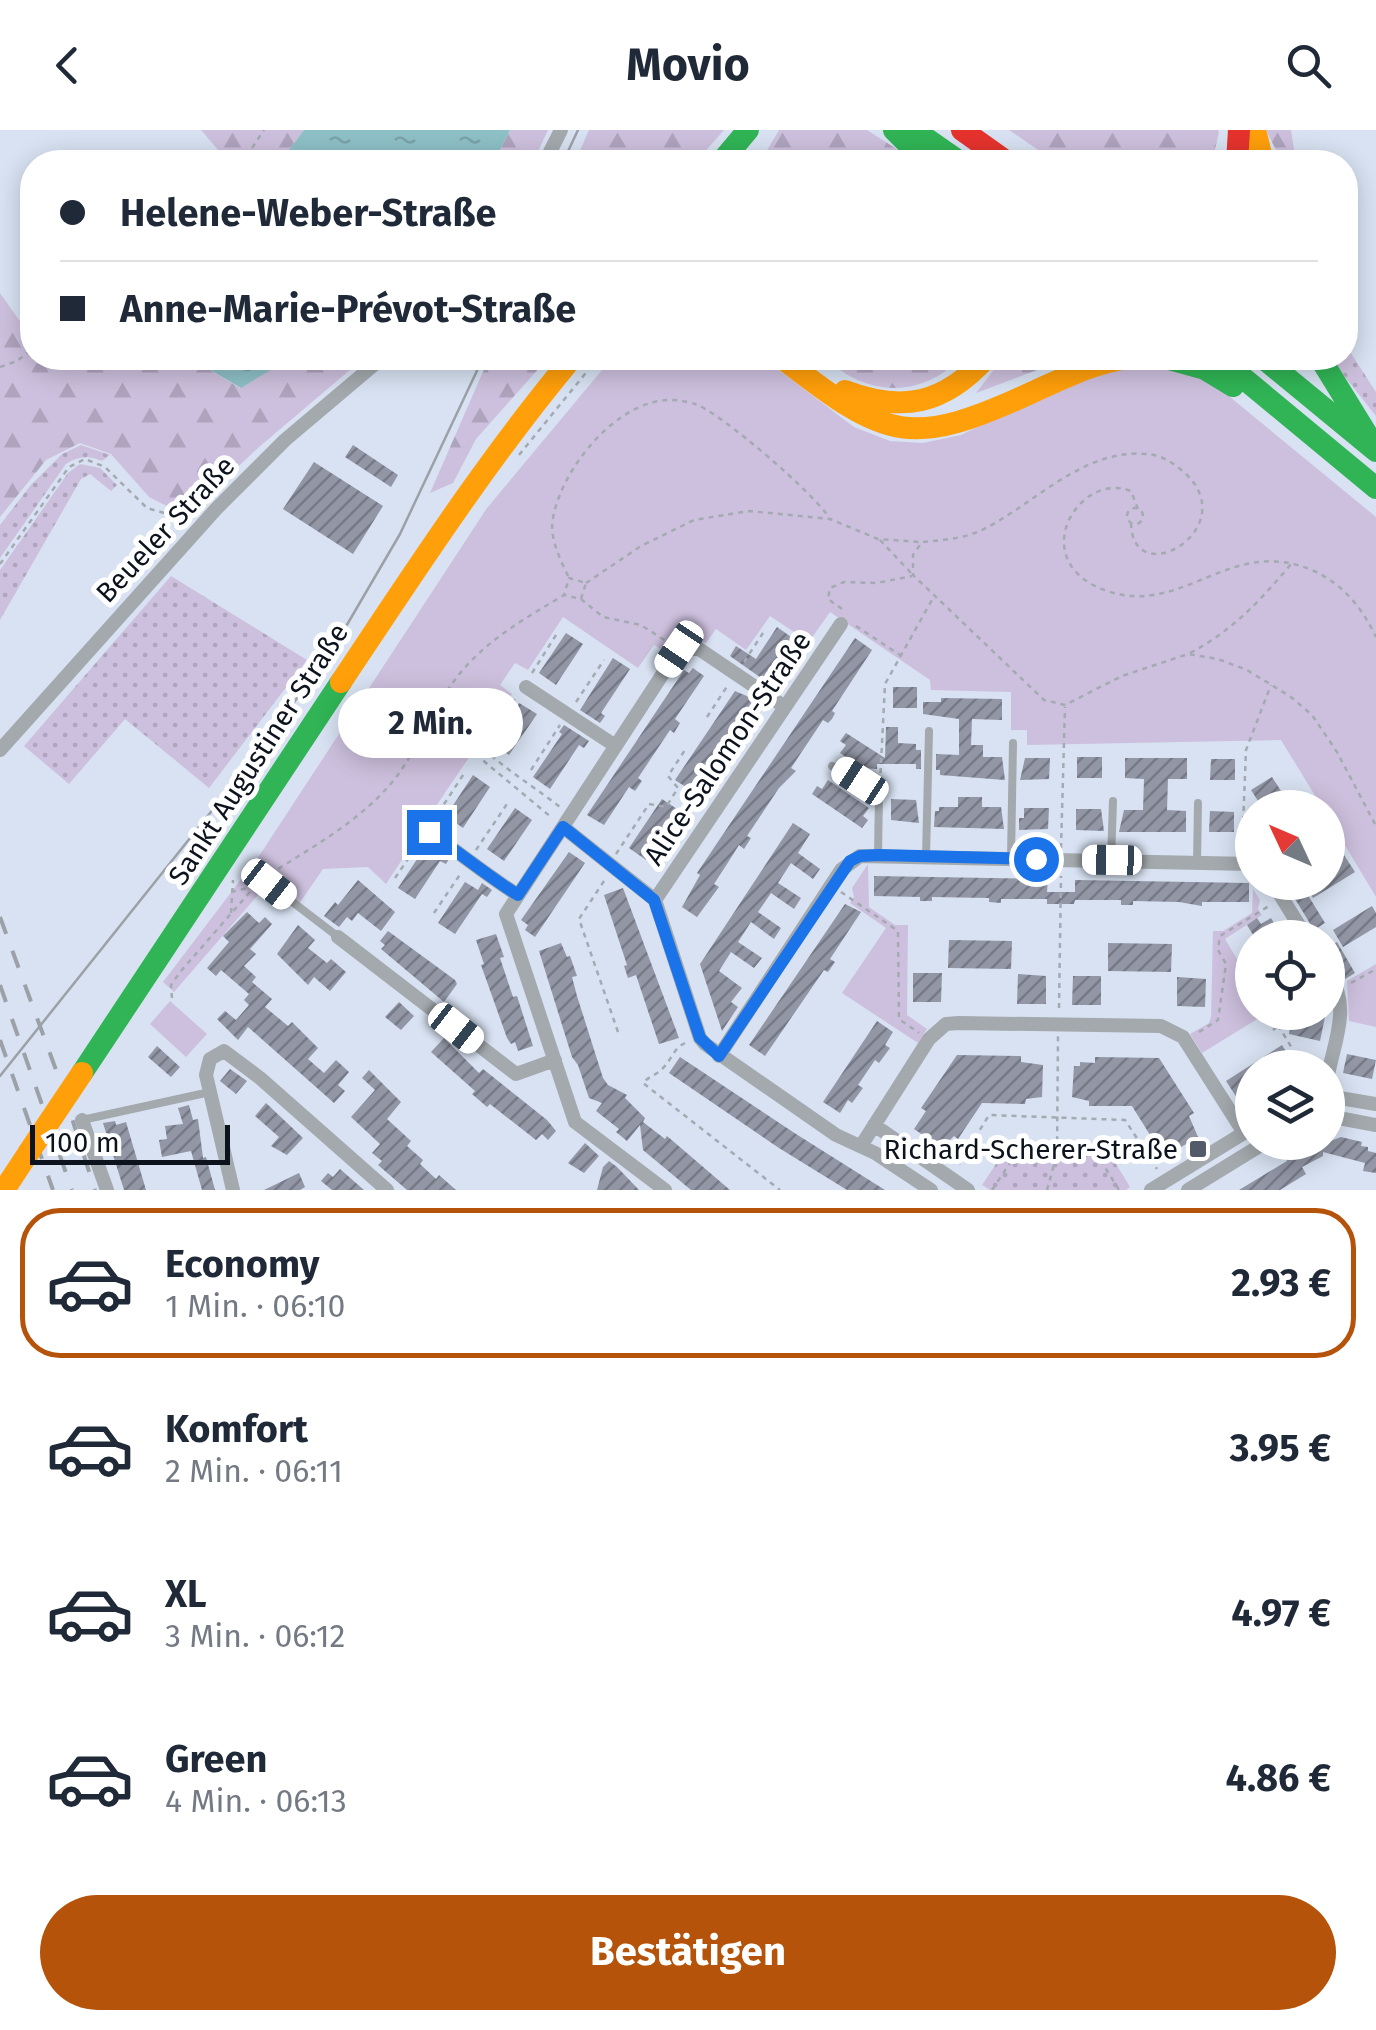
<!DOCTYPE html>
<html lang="de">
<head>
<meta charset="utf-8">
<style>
  :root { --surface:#fff; --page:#f6f6f7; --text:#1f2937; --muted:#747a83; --line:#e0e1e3; --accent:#b45309 }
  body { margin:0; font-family:"Fira Sans",sans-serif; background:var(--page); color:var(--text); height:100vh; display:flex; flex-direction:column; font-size:38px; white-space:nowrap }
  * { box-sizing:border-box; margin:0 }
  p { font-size:32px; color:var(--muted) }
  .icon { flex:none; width:55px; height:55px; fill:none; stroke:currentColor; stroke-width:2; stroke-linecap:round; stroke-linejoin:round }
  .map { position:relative; height:1060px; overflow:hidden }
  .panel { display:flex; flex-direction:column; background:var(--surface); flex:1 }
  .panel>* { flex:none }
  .top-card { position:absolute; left:20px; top:20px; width:1338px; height:220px; border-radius:40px; box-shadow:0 5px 25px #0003; display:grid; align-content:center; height:220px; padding:0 40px; background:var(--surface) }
  .needle { width:65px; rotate:314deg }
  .tools { position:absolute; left:1235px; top:660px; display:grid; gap:20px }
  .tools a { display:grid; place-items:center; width:110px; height:110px; border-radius:50%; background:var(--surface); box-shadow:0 5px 25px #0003; font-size:50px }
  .scale { position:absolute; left:30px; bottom:25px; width:200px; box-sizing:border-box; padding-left:10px; border:5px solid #0d131d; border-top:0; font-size:28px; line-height:35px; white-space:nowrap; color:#0d131d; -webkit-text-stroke:8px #fff; paint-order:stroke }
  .end { position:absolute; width:45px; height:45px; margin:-22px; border:12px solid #1a73e8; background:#fff; box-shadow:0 0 0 5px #fff }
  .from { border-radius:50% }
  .bubble { position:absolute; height:70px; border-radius:35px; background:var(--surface); box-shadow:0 5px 25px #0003; font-size:32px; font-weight:700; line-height:70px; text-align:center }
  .car { position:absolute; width:30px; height:60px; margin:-30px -15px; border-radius:12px; box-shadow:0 0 8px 2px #0007; background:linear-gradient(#fff 24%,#345 0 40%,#fff 0 76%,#345 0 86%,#fff 0) }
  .top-card b { display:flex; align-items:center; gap:35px; height:95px; font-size:38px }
  .top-card b+b { border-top:2px solid var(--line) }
  .top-card i { width:25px; height:25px; background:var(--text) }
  ul { padding:18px 0 0; list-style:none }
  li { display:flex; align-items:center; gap:30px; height:150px; margin:0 20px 15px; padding:0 20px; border:5px solid transparent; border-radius:40px }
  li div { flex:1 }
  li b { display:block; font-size:38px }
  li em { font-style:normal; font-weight:700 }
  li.on { border-color:var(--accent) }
  li>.icon { width:90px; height:90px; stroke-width:1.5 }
  .button { display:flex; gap:20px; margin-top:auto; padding:20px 40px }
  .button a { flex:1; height:115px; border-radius:60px; background:var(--accent); color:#fff; font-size:40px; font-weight:700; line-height:115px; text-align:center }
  header { display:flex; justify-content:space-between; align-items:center; height:130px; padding:0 40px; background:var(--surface); font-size:45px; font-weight:700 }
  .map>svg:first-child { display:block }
  .grass { fill:url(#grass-dots) }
  .forest { fill:url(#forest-firs) }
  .park { fill:#cdc0de }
  .water { fill:url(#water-ripples) }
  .building { fill:url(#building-hatch) }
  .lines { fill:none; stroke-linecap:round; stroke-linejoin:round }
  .path { stroke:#a3aab1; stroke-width:2.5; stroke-dasharray:5 5; stroke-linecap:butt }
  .lane { stroke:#a3a9ad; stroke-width:8 }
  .street { stroke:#a3a9ad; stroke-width:14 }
  .fast { stroke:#30b455; stroke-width:22 }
  .slow { stroke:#ff9f0a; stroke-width:22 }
  .jam { stroke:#e5322d; stroke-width:22 }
  .tram { stroke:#9ba1a6; stroke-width:2.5 }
  .rail { stroke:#9ba1a6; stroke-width:4; stroke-dasharray:18 18; stroke-linecap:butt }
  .slow-bridge { stroke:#ff9f0a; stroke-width:22 }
  .route { stroke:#1a73e8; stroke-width:12 }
  .poi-dot { fill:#545b68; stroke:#fff; stroke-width:4 }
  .labels { text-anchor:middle; stroke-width:10; stroke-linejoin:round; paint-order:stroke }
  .street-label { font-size:28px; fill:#0d131d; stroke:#fff }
  .poi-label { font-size:28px; fill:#0d131d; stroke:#fff; text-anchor:end }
</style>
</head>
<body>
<header><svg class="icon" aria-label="back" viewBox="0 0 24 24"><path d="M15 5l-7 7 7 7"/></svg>Movio<svg class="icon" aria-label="search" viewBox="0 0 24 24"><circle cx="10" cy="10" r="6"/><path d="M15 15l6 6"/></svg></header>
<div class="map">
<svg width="1376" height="1060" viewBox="0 0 1376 1060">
  <defs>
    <pattern id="grass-dots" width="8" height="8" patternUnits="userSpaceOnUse" patternTransform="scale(2.5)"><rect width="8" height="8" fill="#cdc0de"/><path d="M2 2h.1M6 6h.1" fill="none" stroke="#afa4be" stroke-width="1.8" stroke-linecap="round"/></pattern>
    <pattern id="forest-firs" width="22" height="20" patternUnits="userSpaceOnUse" patternTransform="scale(2.5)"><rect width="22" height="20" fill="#cdc0de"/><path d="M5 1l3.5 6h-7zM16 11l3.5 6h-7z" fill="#afa4be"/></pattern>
    <pattern id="water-ripples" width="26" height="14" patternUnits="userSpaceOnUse" patternTransform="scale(2.5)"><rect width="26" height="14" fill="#8ec0c7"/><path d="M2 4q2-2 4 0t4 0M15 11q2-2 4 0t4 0" fill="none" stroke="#79a4aa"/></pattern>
    <pattern id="building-hatch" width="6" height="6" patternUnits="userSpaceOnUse" patternTransform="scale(2.5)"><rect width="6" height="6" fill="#9296a5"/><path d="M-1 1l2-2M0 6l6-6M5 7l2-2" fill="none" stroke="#767986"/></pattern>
  </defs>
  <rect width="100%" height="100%" fill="#d8e2f2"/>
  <!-- grass -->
  <path class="grass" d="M1345,214l31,48v24l-46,-58h15z
    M81,315l29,10 -8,6c-13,-6 -24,-5 -36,3l-66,94v-33l30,-39 32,-32z
    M80,334l20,4 17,17 -6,6 -21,-17 -9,5 -81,141v-50l68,-97z
    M171,446l136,84 -98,128 -84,-69 -56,65 -45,-38z
    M1010,1013l94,1 26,43 -4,3h-136l-8,-5z"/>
  <!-- forest -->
  <path class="forest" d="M201,0h103l-24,32h-75l13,-12z
    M510,0h38l-15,32h-39z
    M589,0h135l-28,32h-121z
    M779,0h88l28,18 16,14h-151z
    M1009,0h209l1,2 -7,30h-156z
    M1266,0h25l5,32h-17l-3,-12z
    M0,163l24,34 8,-7v38h158l50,30 50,-30h74l-105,89 -64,60 -22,2 -24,-12 -38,-43 -31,-11 -34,17 -46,57z
    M489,228h59l-72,81 -23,44 -23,10z
    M825,228h136c-41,41 -94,39 -136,0z
    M1003,228h66l-93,35z"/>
  <!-- park -->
  <path class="park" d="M612,228h151l91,69 36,14 33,2 38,-8 133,-66 56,-6 52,11 174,143v380l-48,-80v-9l-6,-1 -41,-67 -254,5v-15h-16v-38l-80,-2 -1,-10 -100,-68 -21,30 -39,-26 -24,34 -30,-21 -10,14 -23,-3 -16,12 -13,-7 -16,23 -75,-51 -35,53 -13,-7 -15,22 12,9 -82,121 -12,-7 -15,23 12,9 -29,44 -18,-17 -45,2 -24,35 -29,-23 -96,111 -11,-10 98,-129 226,-345z
    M868,734l1,43 26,18h13l-1,90 20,14 -9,14 -76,-50 44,-65 -36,-25 4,-6 -2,-9z
    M1253,759l7,11 -2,9 4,6 -37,24 27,45v28l15,1 -65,40 -12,-19 19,-11 2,-6 2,-86h10l29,-18z
    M1376,834v63l-27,-6 -2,-40z
    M170,871l37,33 -21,23 -36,-33z"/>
  <!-- water -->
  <path class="water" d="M304,0h206l-16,32h-214z
    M190,228h100l-49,30z"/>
  <!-- building -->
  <path class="building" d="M353,315l45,30 -7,12 -46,-30z
    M314,332l69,44 -30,48 -70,-45z
    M777,497l17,12 -27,43 -37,-26 6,-10 20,13z
    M566,503l17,11 -27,41 -17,-12z
    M855,508l17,12 -40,61 3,2 -3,6 -4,4 -5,-3 -32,48 5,3 -17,17 -32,48 4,2 -7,11 -5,-4 -12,19 -13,20 5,3 -22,30 -15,-10 18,-32 -3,-2z
    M613,528l17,11 -29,44 4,3 -5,7 -20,-13z
    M693,538l11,8 -29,43 5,4 -6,10 -4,-3 -32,48 4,3 -7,10 -6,-4 -25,38 -17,-10 97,-145 5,3z
    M893,557h24v21h-24z
    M735,561l21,9 -64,91 -17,-11z
    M941,568l61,1v21l-30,-1 -1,26h12v12h19l3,23 -65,-5v-5h-4v-16l23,1v-36l-36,-5v-12h18z
    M519,573l18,11 -28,41 -17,-11z
    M564,595l25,16 -5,7 -5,-3 -29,44 -17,-12 29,-43 -3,-2z
    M886,597h12v16l18,1v6h5v19h-5v-5h-39v5l-15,-1 -22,-15 6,-8 -6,-4 6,-8 39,25z
    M1077,627h25v21h-25z
    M1025,628h25l-1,21 -29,1z
    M1125,628h62v21h-19l-1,31 19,1v21h-67l5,-22h19l1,-31 -19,-1z
    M1211,629h24v21h-25z
    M473,645l17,12 -27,41 -17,-12z
    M1272,647l11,17 -21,13 -11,-17z
    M828,650l41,28 -6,8 5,4 -6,8 -50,-34 5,-8 5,3z
    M958,667h24v10h19l3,22 -70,-2 1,-16h4v-4h19z
    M662,669l33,22 -6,9 -16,-10 -27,40 -17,-12z
    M891,669l25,1 3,23 -28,-3z
    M515,678l17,12 -28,41 -17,-12z
    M1024,678h25l-1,21 -29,1v-12h5z
    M1076,679h25l3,22 -28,-1z
    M1210,681l24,1v20h-25z
    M793,693l17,11 -12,19 22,16 -7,10 -22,-16 -13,20 23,15 -7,11 -23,-16 -13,19 23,16 -7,11 -23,-17 -13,20 24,16 -8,10 -23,-16 -12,19 23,17 -11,14 7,5 -16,24 -22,-67z
    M423,720l13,8 3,-6 10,7 -3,5 -6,-3 -25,38 -17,-11z
    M569,722l16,11 -50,74 -10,-7 3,-5 -7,-5z
    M1344,725l11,17 -42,26 -10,-16h25v-17z
    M874,746l174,3 -1,13h28v-12l174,3v19h-47v4l-23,-4 -46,-1v4h-12v-5h-46l-1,4h-27v-5h-46v4l-12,-1v-4l-57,-1v4h-12v-4l-46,-1z
    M358,750l37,32 -14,19 -23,-18 -6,8 -5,-4 -8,10 -15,-11 11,-14 3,3z
    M465,752l13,8 4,-7 10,7 -5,7 -5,-3 -27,40 -17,-11z
    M623,758l56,150 -20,6 -23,-69 -8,3 -4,-12 3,-1 -23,-70z
    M1306,762l19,31 -11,7 -19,-31z
    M845,774l16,8 -31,47 5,3 -7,10 -4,-2 -59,86 -16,-11z
    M1372,776l4,7v14l-33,20 -10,-17z
    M247,782l12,11 6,-6 7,7 -22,25 6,5 -12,12 12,11 -4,5 20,17 -7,8 23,19 4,-4 26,26 -10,11 16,14 12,-13 13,12 -11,13 7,6 -11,12 -86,-76 -10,13 -21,-21 8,-8 11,9 13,-15 -5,-5 5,-6 -28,-24 -5,6 -9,-8 22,-26 -6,-6z
    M1257,788l4,6 10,-6 12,20h-28l-8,-13z
    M298,795l17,15 -7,8 19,15 4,-4 15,13 -16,19 -16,-14 -6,8 -31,-31z
    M388,801l67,49 2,4 -13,18 -63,-53 4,-4 -5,-4z
    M496,804l8,23 -4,1 13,39 4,-1 16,50 -15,5 -3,-9 -4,2 -4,-6 -26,-73 3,-1 -8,-24z
    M949,810l63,1 -1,28 -63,-1z
    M1337,812l18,31 -10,6 -17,-28v-4z
    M561,813l6,14 3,-1 7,20 -5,1 5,19 26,82 5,7 19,10 -2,3 20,20 -2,4 22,17 2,-3 63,54h-39l-48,-40 -3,-25 -13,16 -11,-9 3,-3 -23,-18 6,-8 -13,-5 -11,-33 -6,-8 -33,-106z
    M1108,813l64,1 -1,28 -63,-1z
    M913,843h29l-1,29h-28z
    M1018,844l28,2v28h-29z
    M1073,846h28v29h-29z
    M1177,847l29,2 -1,28 -28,-1z
    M399,872l15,14 -13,14 -16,-13z
    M1293,882h33l-6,29 -31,-7z
    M877,891l16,11 -8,13 5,3 -11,15 -4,-3 -17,25 5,3 -11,15 -4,-3 -8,13 -17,-11z
    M444,908l35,35 4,-4 64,51 9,11 -8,9 -6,-6 -6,6 -46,-36 -3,3 -15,-13 3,-3 -44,-39z
    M1282,915l14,23h-44v25l-13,8 -13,-20z
    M157,916l23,21 -9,10 -23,-20z
    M1347,924l29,6 -4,19 -29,-6z
    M957,925l64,1v6l22,3 -1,32 -16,2 -1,5 -43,-1 -24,36 -4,-3 -12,12 -28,-19 12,-18 -5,-3z
    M680,927l116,77 89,56h-38l-68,-42 -110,-75z
    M1095,927l64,1 35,55 -5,3 9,21 -27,16 -12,-13 -4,3 -23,-37h-43v-5l-17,-4 2,-31h6v-4l15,1z
    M230,939l17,12 -11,13 -16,-13z
    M369,940l32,32 -14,17 24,22 -4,5 16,14 -3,4 16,15 3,-4 17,15h-49l-29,-25 4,-4 -10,-8 8,-9 -29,-27 24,-27 -13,-12z
    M266,973l37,35 -16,17 -16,-9 8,-9 -24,-21z
    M189,975l4,15 5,-1 5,39 3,-1 9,33h-13l-11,-39 -29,6 -3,-17 8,-1 -2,-13 18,-2 -5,-16z
    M115,991l1,4 10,-3 20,68h-22l-21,-67z
    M1341,1007l21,5 -1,4 7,1v4l8,2v20l-13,-2 2,-8 -42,-11v4l-21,11 4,7 -26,16h-41l48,-29 -4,-6 17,-13h28z
    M585,1013l14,13 -15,17 -16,-10z
    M609,1031l8,6 22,23h-42l6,-23z
    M340,1039l24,21h-32l-11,-9 7,-8 5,4z
    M299,1043l6,14 -5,3h-36z"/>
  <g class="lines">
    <!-- path -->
    <path class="path" d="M239,32l5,-2 20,-30
      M0,237l17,-6 15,-12
      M519,325l79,-97
      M1127 386a8 8 0 1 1 16 0a8 8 0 1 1-16 0Z
      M1138,379l-7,-18c-52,-21 -108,71 -24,100 78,26 123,-57 207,-20 30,14 48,37 62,66
      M1131,393c1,70 111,7 56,-48 -11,-10 -24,-20 -40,-21 -64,-6 -112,50 -165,76 -19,9 -40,10 -60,12l-9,13v20l131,125 21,5 57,-29 66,-22 30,5 29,11 44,27 21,18 25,37 39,74
      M880,410l32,34
      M0,434l69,-97 16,-8 20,8 42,41 38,11
      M568,446c-8,-17 -19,-39 -15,-58 9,-50 64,-119 119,-118 6,0 17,2 23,4 25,8 121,91 135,115
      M586,453l55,-37 53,-26 55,-9 81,8 48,20 42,3
      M581,469l22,18 38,8 28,18
      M842,479l-14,-10 2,-11 14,-6 33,1 35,-7
      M856,496l44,29
      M1190,523c42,-22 71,-53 101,-89
      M744,532l19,-29
      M532,543l24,-38
      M450,559c7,55 70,86 110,118
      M576,572l28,-42
      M707,587l21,-32
      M489,606l28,-40
      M414,616c20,-7 36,-10 54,2l7,-8
      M468,618l83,69
      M531,640l29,-45
      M880,653l5,-99 48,-86
      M433,691l32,-49
      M1061,718l4,-141
      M476,720l31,-46
      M1242,721l4,-101 25,-65
      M616,724l33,-50 17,3 12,-19 -10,-12 19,-29
      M270,744c44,-28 94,-55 127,-98 19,-26 33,-58 50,-85 30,-46 72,-69 117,-96l5,-17 17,5 -5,16 -17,-4
      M395,748l26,-38
      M604,751l-25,38 39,113
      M231,762l21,-5
      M841,762l57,39 1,88 20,14
      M231,783l2,-33
      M434,783l27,-40
      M1351,853l25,-14
      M172,868l-1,-13 10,-14 75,-86
      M1059,878l2,-132
      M1278,895l26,43
      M1273,900l11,-9 3,-9
      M1199,902l19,-12 8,-56 -8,-14 2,-14 49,-30
      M685,913c-12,6 -13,16 -22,25 -6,7 -14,8 -20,15l137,107
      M959,1034l30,-49 136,5 32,49
      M992,1060l24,-36 82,2 21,34
      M1047,1060l10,-36 1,-118"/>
    <!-- lane -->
    <path class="lane" d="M832,636l47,28 -1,61
      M926,727l3,-126
      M1011,728l2,-115
      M1111,730l2,-59
      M1197,732l1,-59
      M269,754l68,52
      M82,990l128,-28"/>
    <!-- street -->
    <path class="street" d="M545,32l16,-32
      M526,557l88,58
      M0,620l216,-241 69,-69 97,-82
      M563,697l92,73 45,138 5,6 131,91 39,18 56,37
      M429,702c31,21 57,43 89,63
      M1272,752l35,56
      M655,770l186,-276
      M338,807l178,137 39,-14
      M1328,841c23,36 8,64 0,104
      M719,926l122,-186 19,-14 392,8
      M1328,966l48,8
      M1328,986l48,9
      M82,990l25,70
      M874,995l94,65
      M861,1016l68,-107 17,-15 13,-1 202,3 22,11 61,96
      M233,1060l-27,-115 4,-16 14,-8 36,27 127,112
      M665,1060l-90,-68 -69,-208 173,-265h20l86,58
      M1151,1060l101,-62
      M1188,1060l78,-48"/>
    <!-- fast -->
    <path class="fast" d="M894,0l32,32
      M914,0l46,32
      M721,32l27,-32
      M1165,228l40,11 28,17
      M1219,228l157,130
      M1263,228l113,93
      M1320,228l48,78
      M82,943l259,-391"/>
    <!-- slow -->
    <path class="slow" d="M1255,0l8,32
      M782,228c105,82 128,91 251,34 31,-14 60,-29 94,-34
      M845,261c58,22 99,13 141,-33
      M341,552c74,-111 146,-222 231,-324
      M4,1060l25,-38"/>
    <!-- jam -->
    <path class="jam" d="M962,0l45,32
      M1237,32l2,-32"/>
    <!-- tram -->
    <path class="tram" d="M563,32l15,-32
      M0,946l246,-308 54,-74 48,-71 52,-89 83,-176"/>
    <!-- rail -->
    <path class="rail" d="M0,787l59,161 36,112
      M0,855l72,205
      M0,910l53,150"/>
    <!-- slow-bridge -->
    <path class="slow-bridge" d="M29,1022l53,-79"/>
  </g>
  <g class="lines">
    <!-- route -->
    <path class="route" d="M429,702c31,21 57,43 89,63l45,-68 91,73 46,138 19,18 131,-195 10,-5 18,-1 158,4"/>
  </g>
  <!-- markers -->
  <rect class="poi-dot" x="1188" y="1009" width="20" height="20" rx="5"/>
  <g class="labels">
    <!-- street labels -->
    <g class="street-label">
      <text transform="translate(165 399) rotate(-47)" y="10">Beueler Straße</text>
      <text transform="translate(727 618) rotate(-56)" y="10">Alice-Salomon-Straße</text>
      <text transform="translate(258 624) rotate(-57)" y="10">Sankt Augustiner Straße</text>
    </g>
    <!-- poi labels -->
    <g class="poi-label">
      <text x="1178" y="1029">Richard-Scherer-Straße</text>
    </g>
  </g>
</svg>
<div class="tools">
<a><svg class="needle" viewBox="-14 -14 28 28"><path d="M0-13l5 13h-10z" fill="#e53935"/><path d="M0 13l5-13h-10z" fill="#747a83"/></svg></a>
<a><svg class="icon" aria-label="locate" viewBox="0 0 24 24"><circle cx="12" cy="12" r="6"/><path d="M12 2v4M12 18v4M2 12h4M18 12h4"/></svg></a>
<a><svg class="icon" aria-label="layers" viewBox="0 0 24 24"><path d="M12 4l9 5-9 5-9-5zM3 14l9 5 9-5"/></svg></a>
</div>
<div class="scale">100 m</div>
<i class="end from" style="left:1036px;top:729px"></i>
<i class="end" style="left:429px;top:702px"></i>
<div class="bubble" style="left:338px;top:558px;width:185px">2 Min.</div>
<i class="car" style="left:679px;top:519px;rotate:214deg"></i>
<i class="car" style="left:860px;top:651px;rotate:303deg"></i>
<i class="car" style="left:1112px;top:730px;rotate:271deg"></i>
<i class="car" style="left:269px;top:754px;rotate:128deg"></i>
<i class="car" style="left:456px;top:898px;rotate:128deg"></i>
<div class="top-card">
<b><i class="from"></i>Helene-Weber-Straße</b>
<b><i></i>Anne-Marie-Prévot-Straße</b>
</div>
</div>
<section class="panel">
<ul>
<li class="on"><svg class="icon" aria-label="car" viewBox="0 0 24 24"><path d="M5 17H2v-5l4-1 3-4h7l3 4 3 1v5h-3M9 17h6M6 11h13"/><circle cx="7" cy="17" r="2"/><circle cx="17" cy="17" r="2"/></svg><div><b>Economy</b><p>1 Min. · 06:10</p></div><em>2.93 €</em></li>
<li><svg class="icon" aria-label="car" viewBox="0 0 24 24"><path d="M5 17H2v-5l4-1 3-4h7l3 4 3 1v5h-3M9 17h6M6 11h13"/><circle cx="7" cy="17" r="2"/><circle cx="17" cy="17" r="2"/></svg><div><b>Komfort</b><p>2 Min. · 06:11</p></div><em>3.95 €</em></li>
<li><svg class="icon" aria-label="car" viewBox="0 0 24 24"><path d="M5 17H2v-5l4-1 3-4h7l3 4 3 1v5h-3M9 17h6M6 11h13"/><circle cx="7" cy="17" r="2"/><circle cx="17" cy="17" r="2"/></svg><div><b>XL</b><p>3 Min. · 06:12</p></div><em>4.97 €</em></li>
<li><svg class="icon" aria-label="car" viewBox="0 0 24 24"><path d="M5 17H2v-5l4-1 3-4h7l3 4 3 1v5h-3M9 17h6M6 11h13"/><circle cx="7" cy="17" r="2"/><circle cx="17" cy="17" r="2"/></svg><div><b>Green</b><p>4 Min. · 06:13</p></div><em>4.86 €</em></li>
</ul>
<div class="button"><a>Bestätigen</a></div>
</section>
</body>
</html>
